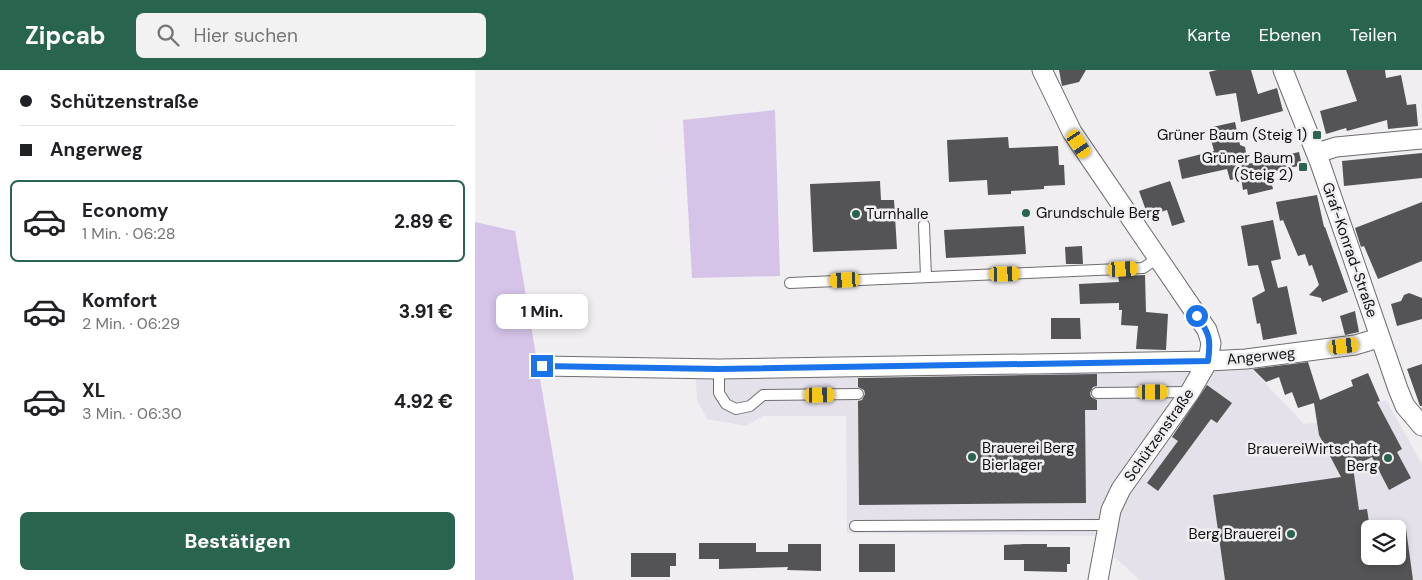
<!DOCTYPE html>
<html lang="de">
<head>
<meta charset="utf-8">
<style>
  :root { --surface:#fff; --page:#f2f2f2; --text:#202124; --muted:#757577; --line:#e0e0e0; --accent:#28644e }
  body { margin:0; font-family:"DM Sans",sans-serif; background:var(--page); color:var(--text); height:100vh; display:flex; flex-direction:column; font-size:19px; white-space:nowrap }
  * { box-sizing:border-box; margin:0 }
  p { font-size:16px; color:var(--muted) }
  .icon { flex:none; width:28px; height:28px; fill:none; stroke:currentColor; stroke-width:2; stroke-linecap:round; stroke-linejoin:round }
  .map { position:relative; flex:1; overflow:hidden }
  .panel { display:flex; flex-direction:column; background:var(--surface); width:475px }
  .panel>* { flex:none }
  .banner { display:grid; align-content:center; height:110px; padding:0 20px; background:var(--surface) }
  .controls { position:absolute; left:886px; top:450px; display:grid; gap:10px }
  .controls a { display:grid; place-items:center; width:45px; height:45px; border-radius:8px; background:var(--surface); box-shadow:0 2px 8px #0003; font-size:25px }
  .end { position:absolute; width:22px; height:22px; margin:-11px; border:6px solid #1a73e8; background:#fff; box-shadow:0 0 0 2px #fff }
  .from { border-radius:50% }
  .bubble { position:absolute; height:35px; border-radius:8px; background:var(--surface); box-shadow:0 2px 8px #0003; font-size:16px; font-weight:800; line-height:35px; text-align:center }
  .car { position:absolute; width:15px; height:30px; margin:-15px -8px; border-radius:6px; box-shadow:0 0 4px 1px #0007; background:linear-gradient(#f5c518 24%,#345 0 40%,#f5c518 0 76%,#345 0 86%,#f5c518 0) }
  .banner b { display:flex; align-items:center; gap:18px; height:48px; font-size:19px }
  .banner b+b { border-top:1px solid var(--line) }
  .banner i { width:12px; height:12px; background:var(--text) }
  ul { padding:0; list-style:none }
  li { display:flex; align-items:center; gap:15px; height:82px; margin:0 10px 8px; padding:0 10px; border:2px solid transparent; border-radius:8px }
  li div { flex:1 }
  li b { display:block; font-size:19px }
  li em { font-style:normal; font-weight:800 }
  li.current { border-color:var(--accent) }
  li>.icon { width:45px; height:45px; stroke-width:1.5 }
  .button { display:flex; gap:10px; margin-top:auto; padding:10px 20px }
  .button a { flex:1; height:58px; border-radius:8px; background:var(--accent); color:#fff; font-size:20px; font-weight:800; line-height:58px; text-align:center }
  header { display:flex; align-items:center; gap:30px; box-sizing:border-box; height:70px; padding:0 25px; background:var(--accent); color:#fff }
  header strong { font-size:24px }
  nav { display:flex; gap:28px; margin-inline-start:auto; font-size:18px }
  .search { width:350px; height:45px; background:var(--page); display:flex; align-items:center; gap:12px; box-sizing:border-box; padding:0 18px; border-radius:8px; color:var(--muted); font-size:19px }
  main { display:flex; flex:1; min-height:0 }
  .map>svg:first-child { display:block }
  .built { fill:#e5e1eb; fill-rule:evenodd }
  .green { fill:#d5c3e8 }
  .building { fill:#545356 }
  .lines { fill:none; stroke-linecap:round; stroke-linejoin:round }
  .service-casing { stroke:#6e6d70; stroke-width:12 }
  .minor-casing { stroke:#6e6d70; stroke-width:21 }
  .service { stroke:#fff; stroke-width:10 }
  .minor { stroke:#fff; stroke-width:19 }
  .route { stroke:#1a73e8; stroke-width:6 }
  .poi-dot { fill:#28644e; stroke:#f0eef1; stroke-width:2 }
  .labels { text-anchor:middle; stroke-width:5; stroke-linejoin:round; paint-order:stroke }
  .poi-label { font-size:15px; fill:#0f0f10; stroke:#f0eef1; text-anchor:end }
  .street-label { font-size:15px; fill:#0f0f10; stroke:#f0eef1 }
</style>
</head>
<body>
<header>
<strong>Zipcab</strong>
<div class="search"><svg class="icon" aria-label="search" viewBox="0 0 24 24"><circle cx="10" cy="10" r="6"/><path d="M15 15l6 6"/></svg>Hier suchen</div>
<nav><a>Karte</a><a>Ebenen</a><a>Teilen</a></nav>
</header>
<main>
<section class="panel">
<div class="banner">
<b><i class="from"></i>Schützenstraße</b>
<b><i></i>Angerweg</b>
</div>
<ul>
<li class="current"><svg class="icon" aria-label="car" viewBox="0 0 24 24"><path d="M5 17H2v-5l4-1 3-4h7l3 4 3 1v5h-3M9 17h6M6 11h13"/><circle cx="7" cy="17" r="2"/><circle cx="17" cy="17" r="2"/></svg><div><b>Economy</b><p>1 Min. · 06:28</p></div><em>2.89 €</em></li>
<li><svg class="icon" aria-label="car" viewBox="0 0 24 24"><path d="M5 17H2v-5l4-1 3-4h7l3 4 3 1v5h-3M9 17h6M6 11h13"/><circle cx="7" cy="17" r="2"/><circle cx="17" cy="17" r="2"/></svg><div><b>Komfort</b><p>2 Min. · 06:29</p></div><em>3.91 €</em></li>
<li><svg class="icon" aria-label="car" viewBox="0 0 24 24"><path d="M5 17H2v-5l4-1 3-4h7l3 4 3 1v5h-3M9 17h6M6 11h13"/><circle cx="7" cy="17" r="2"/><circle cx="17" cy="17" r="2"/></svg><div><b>XL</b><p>3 Min. · 06:30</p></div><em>4.92 €</em></li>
</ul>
<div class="button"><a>Bestätigen</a></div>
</section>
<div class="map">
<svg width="947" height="510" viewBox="0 0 947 510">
  <rect width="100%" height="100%" fill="#f0eef1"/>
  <!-- built -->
  <path class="built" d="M773,295l56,59 30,-3 52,-21 36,64v116h-282l-26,-23 2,-21 -269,-3 -1,-117h-83l-17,10 -39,-7 -10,-19 -2,-30zM895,459h27v27h-27z"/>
  <!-- green -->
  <path class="green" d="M300,40l5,166 -88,2 -9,-158z
    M0,152l40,9 59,349h-99z"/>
  <!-- building -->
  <path class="building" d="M584,0h27l-7,12 -17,4z
    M742,0h34l7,24 19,-6 6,23 -42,11 -5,-29 -20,3 -7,-24z
    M871,0h39l1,8 15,-3 6,30 9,-1 2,22 -30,3 -1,-9 -40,11 -1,-3 -20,6 -6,-23 37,-10z
    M760,52l5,23 5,2 3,17 51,-12 3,13 -33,8 4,16 -25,6 -1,-6 -4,1 -2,-12 -11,2 -3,-11 -45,10 -4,-19 36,-9 -6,-23z
    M533,67l1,11 49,-2 1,19h5l1,20 -21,1v3l-33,2v3l-23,1 -1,-15 -38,2 -2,-42z
    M947,83v25l-78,8 -2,-25z
    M405,111l1,19h13l3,49 -84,3 -3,-68z
    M695,111l15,41 -13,4 -5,-16 -19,6 -9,-25z
    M842,125l7,32h1l23,65 -26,10 -1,-4 -12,-3 10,-10 -7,-20 -3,1 -4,-12 -7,2 -15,-36 -3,1 -4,-19z
    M947,132v59l-44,18 -14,-33 -3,1 -6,-19z
    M798,150l8,39 -10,2 7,27 9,-2 10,48 -34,6 -3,-17 -3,1 -5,-26 13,-7 -7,-26 -10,1 -7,-40z
    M549,156l2,28 -80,4 -2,-28z
    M607,176l1,18h-17l-1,-17z
    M670,205l1,37 22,2 -2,36 -30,-1 2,-23 -17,-1 1,-15h-3v-7l-39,1 -1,-20 40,-2 -1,-6z
    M934,223l13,5v21l-25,7 -6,-22 10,-3 3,-6z
    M880,241l4,21 -14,3 -5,-19z
    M576,248h29l1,21h-30z
    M833,292l12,38 33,-14 -2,-6 17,-7 12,28 -3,1 25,47 -5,3 14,26 -22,12 -17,-33 -19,10 6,43 8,-1 3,20v27h27v-27h9l7,51h-188l-12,-85 128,-18 -22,-42 -5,-32 -16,5 -6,-16 -7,3 -6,-18 -13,5 -13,-13z
    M947,294v42h-2l-13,-37z
    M622,304v12l-4,1 -3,6 1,4 6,3v10h-12l1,93 -227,2 -1,-104 4,-1 3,-6 -1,-4 -6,-3v-9z
    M732,315l25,18 -15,20 -6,-4 -53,72 -11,-8 31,-42 -6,-4z
    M224,473h57v9h32v-8h33v27l-34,-1 1,-3 -69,2v-10h-20z
    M384,474h36v28h-36z
    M549,474h23v3h23v17h-3v8l-43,-1v-11h-20v-15z
    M156,483h45v13h-6v11h-39z"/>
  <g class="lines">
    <!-- service casing -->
    <g class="service-casing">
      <path id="service" d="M449,155l2,52
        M315,213l353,-15 15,-10
        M244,299v24l7,11 10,5 14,-3 13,-11 95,-1
        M622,323l93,-1
        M380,456l252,-1"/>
    </g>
    <!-- minor casing -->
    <g class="minor-casing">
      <path id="minor" d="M567,0l30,62 135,198 4,13 -3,18 -18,31 -69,97 -10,21 -13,70
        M808,0l37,93 78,226 7,17 17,20
        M842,83l19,-6 86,-8
        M67,296l177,3 489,-8 38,-2 109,-14 24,-7"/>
    </g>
    <!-- service -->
    <use href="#service" class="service"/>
    <!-- minor -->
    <use href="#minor" class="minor"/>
  </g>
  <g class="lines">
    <!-- route -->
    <path class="route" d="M67,296l177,3 489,-8c3,-21 2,-27 -11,-45"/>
  </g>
  <!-- markers -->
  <g class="poi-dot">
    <rect x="837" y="60" width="10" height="10" rx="2.5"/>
    <rect x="823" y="92" width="10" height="10" rx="2.5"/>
    <circle cx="551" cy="143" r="5"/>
    <circle cx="381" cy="144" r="5"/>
    <circle cx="497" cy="387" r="5"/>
    <circle cx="913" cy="388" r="5"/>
    <circle cx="816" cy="464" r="5"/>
  </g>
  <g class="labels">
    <!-- poi labels -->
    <g class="poi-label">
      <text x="832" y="70">Grüner Baum (Steig 1)</text>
      <text x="818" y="93">Grüner Baum<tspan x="818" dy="17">(Steig 2)</tspan></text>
      <text x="561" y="148" text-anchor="start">Grundschule Berg</text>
      <text x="391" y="149" text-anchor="start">Turnhalle</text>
      <text x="507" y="383" text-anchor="start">Brauerei Berg<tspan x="507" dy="17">Bierlager</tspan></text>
      <text x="903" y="384">BrauereiWirtschaft<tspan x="903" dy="17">Berg</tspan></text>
      <text x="806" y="469">Berg Brauerei</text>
    </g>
    <!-- street labels -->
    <g class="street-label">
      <text transform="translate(875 180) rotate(71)" y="5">Graf-Konrad-Straße</text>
      <text transform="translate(786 286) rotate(-6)" y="5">Angerweg</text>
      <text transform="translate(684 365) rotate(-55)" y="5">Schützenstraße</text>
    </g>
  </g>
</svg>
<div class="controls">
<a><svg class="icon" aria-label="layers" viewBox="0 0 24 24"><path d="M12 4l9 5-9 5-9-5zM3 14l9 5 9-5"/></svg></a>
</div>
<i class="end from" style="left:722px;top:246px"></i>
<i class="end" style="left:67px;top:296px"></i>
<div class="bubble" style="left:21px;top:224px;width:92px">1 Min.</div>
<i class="car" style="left:604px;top:74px;rotate:147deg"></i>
<i class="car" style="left:648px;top:199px;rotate:87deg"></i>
<i class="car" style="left:530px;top:204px;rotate:88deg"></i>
<i class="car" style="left:370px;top:210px;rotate:267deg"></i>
<i class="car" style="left:869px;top:276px;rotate:83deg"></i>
<i class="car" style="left:678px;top:322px;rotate:90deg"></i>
<i class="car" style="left:345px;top:325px;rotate:89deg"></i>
</div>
</main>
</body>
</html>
